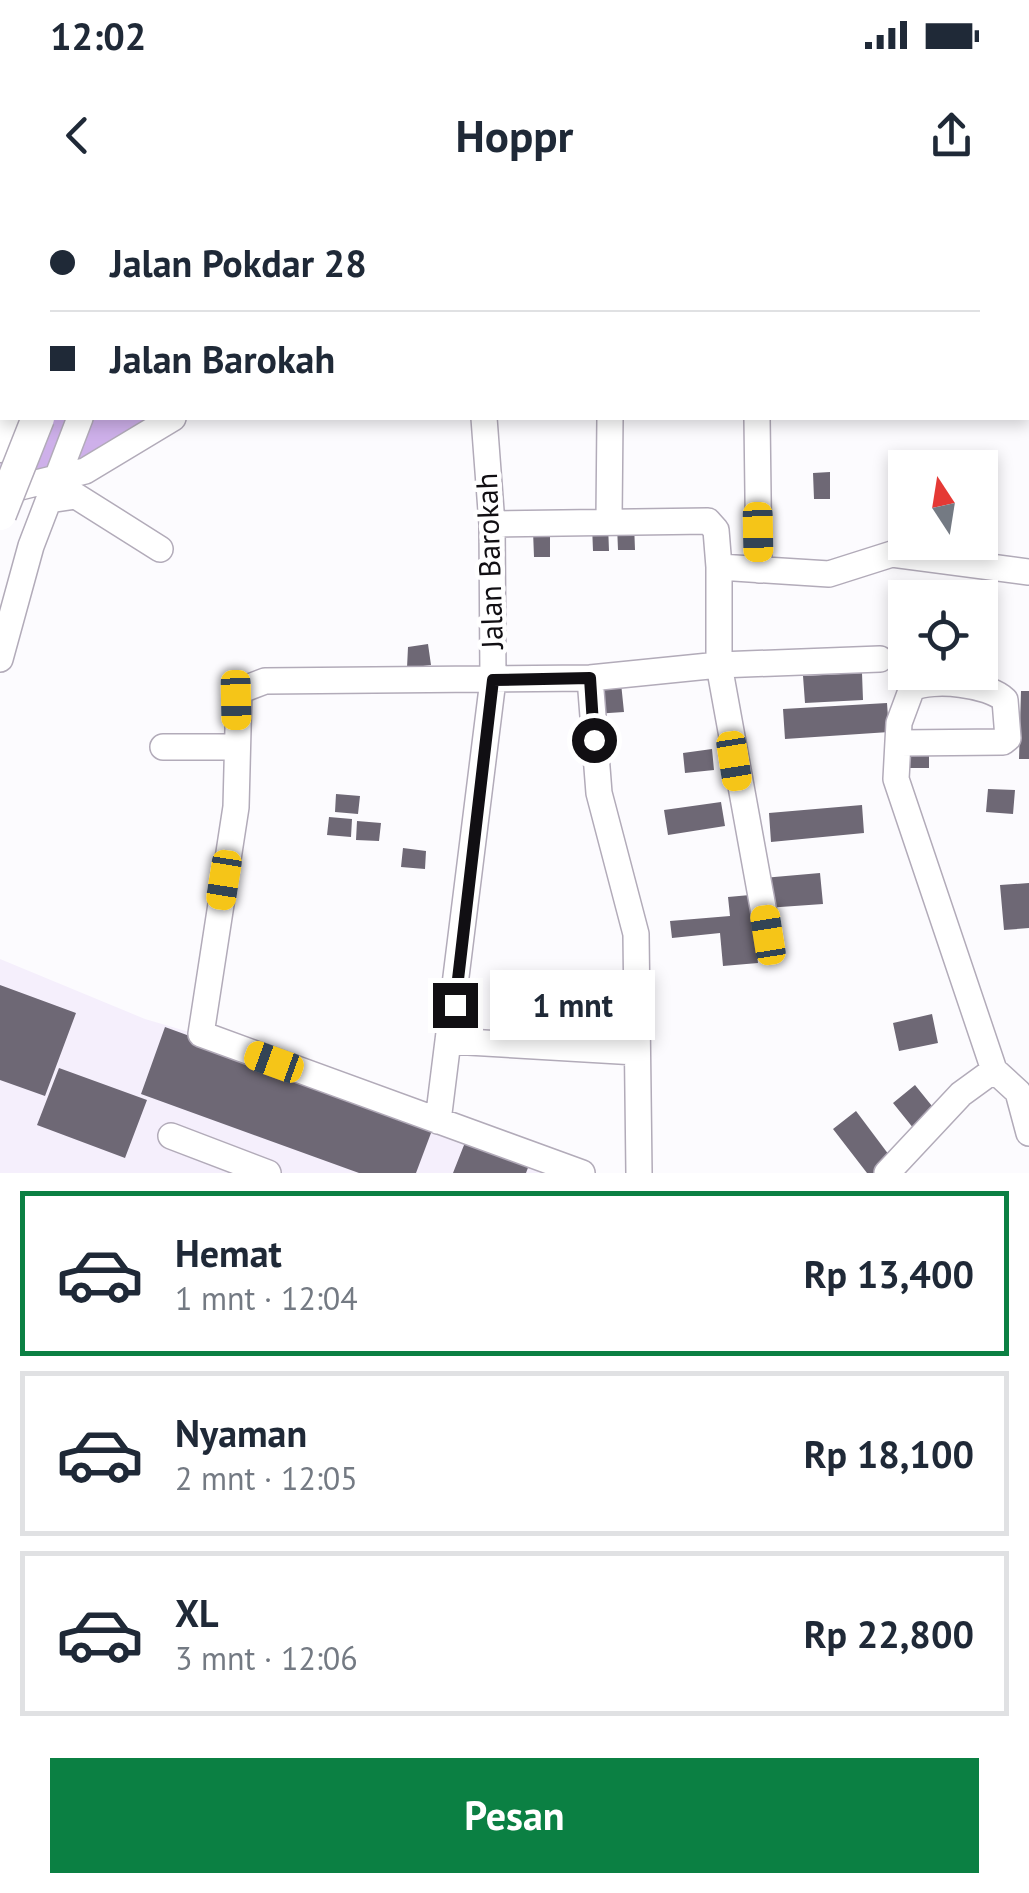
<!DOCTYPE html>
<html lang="id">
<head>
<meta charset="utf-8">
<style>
  :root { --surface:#fff; --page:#f6f6f7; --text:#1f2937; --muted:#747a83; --line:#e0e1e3; --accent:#0b8043 }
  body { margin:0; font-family:"PT Sans",sans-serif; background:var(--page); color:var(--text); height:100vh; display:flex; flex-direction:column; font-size:38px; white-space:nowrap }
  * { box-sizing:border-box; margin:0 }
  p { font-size:32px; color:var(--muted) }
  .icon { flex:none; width:55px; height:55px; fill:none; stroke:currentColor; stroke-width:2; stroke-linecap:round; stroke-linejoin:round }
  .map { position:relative; height:973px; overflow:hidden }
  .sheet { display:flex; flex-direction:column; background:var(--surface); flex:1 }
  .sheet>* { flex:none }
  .hud { position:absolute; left:0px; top:0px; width:1030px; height:220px; box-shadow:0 5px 15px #0003; display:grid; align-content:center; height:220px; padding:0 50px; background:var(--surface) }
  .needle { width:65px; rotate:348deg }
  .controls { position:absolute; left:888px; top:250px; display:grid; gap:20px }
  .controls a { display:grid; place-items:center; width:110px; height:110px; border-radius:0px; background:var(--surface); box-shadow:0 5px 15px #0003; font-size:50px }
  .end { position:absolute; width:45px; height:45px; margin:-22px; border:12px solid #110f13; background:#fff; box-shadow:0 0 0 5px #fff }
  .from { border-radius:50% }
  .bubble { position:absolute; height:70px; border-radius:0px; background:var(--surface); box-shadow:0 5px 15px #0003; font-size:32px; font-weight:800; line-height:70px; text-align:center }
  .car { position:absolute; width:30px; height:60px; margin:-30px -15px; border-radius:12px; box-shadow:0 0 8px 2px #0007; background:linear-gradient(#f5c518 24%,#345 0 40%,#f5c518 0 76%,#345 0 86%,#f5c518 0) }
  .hud b { display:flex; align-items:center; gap:35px; height:95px; font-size:38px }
  .hud b+b { border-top:2px solid var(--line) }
  .hud i { width:25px; height:25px; background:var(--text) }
  ul { padding:18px 0 0; list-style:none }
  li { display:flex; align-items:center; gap:30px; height:165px; margin:0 20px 15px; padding:0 30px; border:5px solid var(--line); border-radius:0px }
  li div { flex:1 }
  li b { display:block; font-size:38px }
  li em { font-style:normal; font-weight:800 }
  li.selected { border-color:var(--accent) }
  li>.icon { width:90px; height:90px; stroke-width:1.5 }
  .action { display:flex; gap:20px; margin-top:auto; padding:20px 50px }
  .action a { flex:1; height:115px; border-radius:0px; background:var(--accent); color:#fff; font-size:40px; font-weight:800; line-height:115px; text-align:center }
  .status { display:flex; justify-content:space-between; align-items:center; height:70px; padding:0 50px; background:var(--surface); direction:ltr }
  .status svg { height:28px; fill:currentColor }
  header { display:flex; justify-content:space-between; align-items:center; height:130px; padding:0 50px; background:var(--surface); font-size:45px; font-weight:800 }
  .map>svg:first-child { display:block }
  .built { fill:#f5effc }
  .water { fill:#ceb0ea }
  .building { fill:#6e6875 }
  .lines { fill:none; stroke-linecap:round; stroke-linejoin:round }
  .minor-casing { stroke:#b2abb9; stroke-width:28 }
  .major-casing { stroke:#b2abb9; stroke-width:35 }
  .minor { stroke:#fff; stroke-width:25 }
  .major { stroke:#fff; stroke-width:32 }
  .major-bridge-casing { stroke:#b2abb9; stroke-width:35; stroke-linecap:butt }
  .major-bridge { stroke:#fff; stroke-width:32 }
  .route { stroke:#110f13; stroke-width:12 }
  .labels { text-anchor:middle; stroke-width:9; stroke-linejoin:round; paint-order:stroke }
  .street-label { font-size:30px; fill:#110f13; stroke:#fff }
</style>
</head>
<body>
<div class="status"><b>12:02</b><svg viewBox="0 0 49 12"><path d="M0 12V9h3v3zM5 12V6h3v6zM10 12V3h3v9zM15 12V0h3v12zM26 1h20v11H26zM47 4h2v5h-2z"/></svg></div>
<header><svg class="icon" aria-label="back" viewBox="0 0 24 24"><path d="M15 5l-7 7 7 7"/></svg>Hoppr<svg class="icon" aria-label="share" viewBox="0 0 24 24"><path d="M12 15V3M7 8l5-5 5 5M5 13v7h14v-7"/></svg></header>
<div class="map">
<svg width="1029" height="973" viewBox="0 0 1029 973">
  <rect width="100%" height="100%" fill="#fcfbfe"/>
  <!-- built -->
  <path class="built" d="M0,759l145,60 186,55 257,99h-588z"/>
  <!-- water -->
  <path class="water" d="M674,0h327l15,2h-355z
    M2,181v37h171l-45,23 -128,51z"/>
  <!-- building -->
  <path class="building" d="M830,272v27h-16l-1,-26z
    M634,323l1,27h-17l-1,-25z
    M608,324l1,27h-16l-1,-26z
    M550,330v27h-16l-1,-26z
    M428,444l3,21 -24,3 1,-21z
    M862,473l1,27 -58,3 -2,-27z
    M621,483l3,29 -30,2 8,-29z
    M1021,491h8v68h-10z
    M887,503l2,29 -104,7 -2,-30z
    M712,549l2,21 -29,3 -2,-20z
    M904,551h25v17h-25z
    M988,589l27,1 -2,24 -27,-2z
    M336,594l24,2 -2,18 -23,-2z
    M721,602l4,24 -57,9 -4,-25z
    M862,605l2,28 -93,9 -2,-29z
    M329,617l23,2 -1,18 -24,-2z
    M357,621l24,2 -2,18 -23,-1z
    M403,648l23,3 -1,18 -24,-2z
    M820,673l3,31 -57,4 -3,-30z
    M1029,683v45l-25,2 -4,-45z
    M750,695l8,68 -35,3 -3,-33 -48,5 -2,-17 60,-5 -2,-19z
    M0,785l76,28 -31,83 -45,-16z
    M932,814l6,29 -39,8 -6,-28z
    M165,827l269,98 -18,48h-57l-218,-79z
    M59,868l88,32 -22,58 -88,-33z
    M915,885l21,26 -22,18 -21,-26z
    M856,911l36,48 -19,14h-6l-34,-44z
    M466,940l63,25 -3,8h-73z"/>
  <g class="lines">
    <!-- minor casing -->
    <g class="minor-casing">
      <path id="minor" d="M487,0v2
        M506,0v2
        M1001,0l15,2
        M661,2l13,-2
        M794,2v-2
        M1028,71h1
        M0,178h2
        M757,218l2,152
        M0,292l85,-21 88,-53
        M49,300l27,-4 84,53
        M609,319l1,-101
        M492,324l216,-3 8,9 3,37
        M0,459l31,-113 49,-128
        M590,478l9,115 37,141 3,239
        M900,543l103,-1 5,-4 -3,-38c-17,-16 -71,-22 -93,-12l-13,35 -3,56 98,291 24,22 11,41
        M163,547h74
        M768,735l-49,-270 161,-6
        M451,841l185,11
        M438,921l55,-441 -1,-156 -8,-106
        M171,936l97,37
        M582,973l-381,-139 35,-227 3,-116 26,-10 325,-3 129,-13v-98l110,7 63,-20 137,18
        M887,973l74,-79 33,-24"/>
    </g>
    <!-- major casing -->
    <g class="major-casing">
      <path id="major" d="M77,0v2
        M9,2v-2
        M49,2v-2
        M117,2v-2
        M0,82l2,-24
        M0,246l11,-28"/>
    </g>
    <!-- minor -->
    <use href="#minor" class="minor"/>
    <!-- major -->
    <use href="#major" class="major"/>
    <!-- major-bridge casing -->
    <g class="major-bridge-casing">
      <path id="major-bridge" d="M0,314l38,-96"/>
    </g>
    <!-- major-bridge -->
    <use href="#major-bridge" class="major-bridge"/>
  </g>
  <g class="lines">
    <!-- route -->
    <path class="route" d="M455,805l38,-325 97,-2 4,62"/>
  </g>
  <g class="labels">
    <!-- street labels -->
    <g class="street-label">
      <text transform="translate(490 361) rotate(-92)" y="10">Jalan Barokah</text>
    </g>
  </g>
</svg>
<div class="controls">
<a><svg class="needle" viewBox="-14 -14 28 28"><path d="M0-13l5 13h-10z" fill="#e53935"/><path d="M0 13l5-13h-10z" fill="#747a83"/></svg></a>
<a><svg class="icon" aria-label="locate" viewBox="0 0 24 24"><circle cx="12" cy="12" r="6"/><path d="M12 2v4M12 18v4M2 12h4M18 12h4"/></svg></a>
</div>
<i class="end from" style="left:594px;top:540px"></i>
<i class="end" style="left:455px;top:805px"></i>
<div class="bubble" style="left:490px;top:770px;width:165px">1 mnt</div>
<i class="car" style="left:758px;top:332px;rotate:179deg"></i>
<i class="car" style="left:236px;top:500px;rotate:179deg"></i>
<i class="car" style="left:734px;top:561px;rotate:171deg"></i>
<i class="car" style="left:224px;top:680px;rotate:189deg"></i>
<i class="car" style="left:768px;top:735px;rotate:351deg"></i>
<i class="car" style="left:274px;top:862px;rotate:290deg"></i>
<div class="hud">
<b><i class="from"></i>Jalan Pokdar 28</b>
<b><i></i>Jalan Barokah</b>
</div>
</div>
<section class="sheet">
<ul>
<li class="selected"><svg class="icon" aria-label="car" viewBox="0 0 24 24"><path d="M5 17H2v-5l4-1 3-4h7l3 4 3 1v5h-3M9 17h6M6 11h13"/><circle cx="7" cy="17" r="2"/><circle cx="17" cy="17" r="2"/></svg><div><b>Hemat</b><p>1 mnt · 12:04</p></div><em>Rp 13,400</em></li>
<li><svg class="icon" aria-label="car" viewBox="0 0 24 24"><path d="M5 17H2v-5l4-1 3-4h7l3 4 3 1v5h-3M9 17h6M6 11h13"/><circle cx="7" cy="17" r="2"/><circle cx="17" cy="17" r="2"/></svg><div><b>Nyaman</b><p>2 mnt · 12:05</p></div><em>Rp 18,100</em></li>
<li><svg class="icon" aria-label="car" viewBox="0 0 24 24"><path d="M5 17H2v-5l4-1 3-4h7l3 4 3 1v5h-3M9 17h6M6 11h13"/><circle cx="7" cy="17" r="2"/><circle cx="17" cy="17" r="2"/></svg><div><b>XL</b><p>3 mnt · 12:06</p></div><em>Rp 22,800</em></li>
</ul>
<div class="action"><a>Pesan</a></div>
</section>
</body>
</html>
